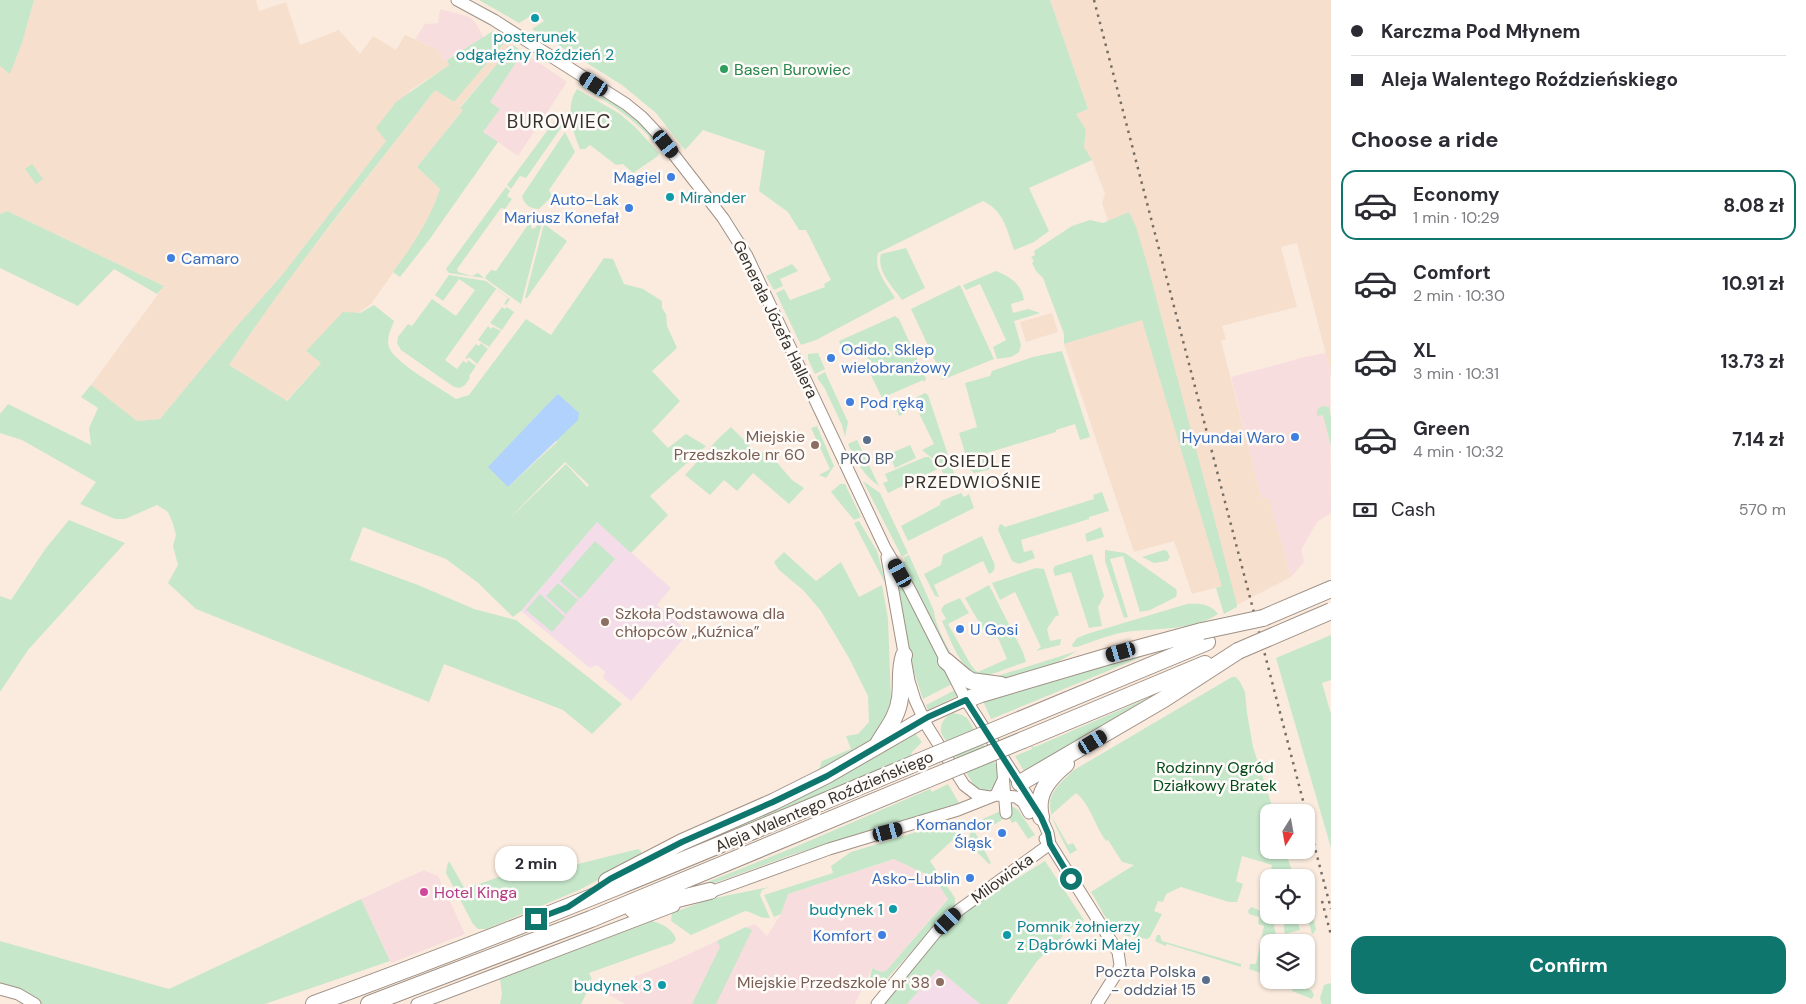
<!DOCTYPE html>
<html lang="en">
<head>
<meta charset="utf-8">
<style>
  :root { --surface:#fff; --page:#f7f7f7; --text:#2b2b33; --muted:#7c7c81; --line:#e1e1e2; --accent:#0f766e }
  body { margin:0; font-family:"DM Sans",sans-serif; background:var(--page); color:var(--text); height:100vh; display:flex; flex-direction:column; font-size:19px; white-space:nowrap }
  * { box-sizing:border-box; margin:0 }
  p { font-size:16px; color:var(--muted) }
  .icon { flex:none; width:28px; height:28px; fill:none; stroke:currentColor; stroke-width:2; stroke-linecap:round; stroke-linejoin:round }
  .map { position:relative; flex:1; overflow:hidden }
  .side { display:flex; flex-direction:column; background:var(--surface); width:475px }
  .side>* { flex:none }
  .guide { display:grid; align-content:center; height:110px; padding:0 20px; background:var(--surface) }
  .needle { width:32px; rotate:191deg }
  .buttons { position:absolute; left:1260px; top:804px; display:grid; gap:10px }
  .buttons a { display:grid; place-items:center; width:55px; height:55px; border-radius:10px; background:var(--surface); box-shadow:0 1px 4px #0004; font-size:25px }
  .end { position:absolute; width:22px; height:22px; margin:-11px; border:6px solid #0f766e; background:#fff; box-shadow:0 0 0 2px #fff }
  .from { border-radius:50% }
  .bubble { position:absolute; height:35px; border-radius:15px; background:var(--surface); box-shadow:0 1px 4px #0004; font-size:16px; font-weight:700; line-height:35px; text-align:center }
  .car { position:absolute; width:15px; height:30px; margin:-15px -8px; border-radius:6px; box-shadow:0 0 4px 1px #0007; background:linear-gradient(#222 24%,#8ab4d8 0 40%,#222 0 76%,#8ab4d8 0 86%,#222 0) }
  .guide b { display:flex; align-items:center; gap:18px; height:48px; font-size:19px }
  .guide b+b { border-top:1px solid var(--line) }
  .guide i { width:12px; height:12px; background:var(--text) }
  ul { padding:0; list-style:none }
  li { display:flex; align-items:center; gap:15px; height:70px; margin:0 10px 8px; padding:0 10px; border:2px solid transparent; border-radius:15px }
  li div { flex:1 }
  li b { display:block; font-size:19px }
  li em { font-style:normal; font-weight:700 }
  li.on { border-color:var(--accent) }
  li>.icon { width:45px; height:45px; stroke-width:1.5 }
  h2 { padding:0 20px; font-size:22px; line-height:60px }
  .pay { display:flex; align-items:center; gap:12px; height:55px; padding:0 20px; font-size:19px }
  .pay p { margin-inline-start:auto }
  .primary-button { display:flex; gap:10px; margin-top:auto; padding:10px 20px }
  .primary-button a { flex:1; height:58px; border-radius:15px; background:var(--accent); color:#fff; font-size:20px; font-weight:700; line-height:58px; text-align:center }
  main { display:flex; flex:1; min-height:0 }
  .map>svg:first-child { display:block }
  .commercial { fill:#f8ddde }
  .built { fill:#f6dfcd }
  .education { fill:#f4dde8 }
  .green { fill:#c6e7ca; fill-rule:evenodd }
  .water { fill:#b2d2fe }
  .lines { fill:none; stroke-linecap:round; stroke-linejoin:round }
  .tertiary-casing { stroke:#a09185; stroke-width:13 }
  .motorway-casing { stroke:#a09185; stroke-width:18 }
  .tertiary { stroke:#fff; stroke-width:11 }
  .motorway { stroke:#fff; stroke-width:16 }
  .rail { stroke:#766d65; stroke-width:2.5; stroke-dasharray:2.5 5; stroke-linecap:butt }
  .motorway-bridge-casing { stroke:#a09185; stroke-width:18; stroke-linecap:butt }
  .motorway-bridge { stroke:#fff; stroke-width:16 }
  .route { stroke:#0f766e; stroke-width:6 }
  .culture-dot { fill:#0f9aa8; stroke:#fefbf8; stroke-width:2 }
  .leisure-dot { fill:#2e9e5b; stroke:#fefbf8; stroke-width:2 }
  .shop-dot { fill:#3f7fe0; stroke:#fefbf8; stroke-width:2 }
  .service-dot { fill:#5c6f8a; stroke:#fefbf8; stroke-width:2 }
  .education-dot { fill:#8d6e63; stroke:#fefbf8; stroke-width:2 }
  .hotel-dot { fill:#d1479c; stroke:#fefbf8; stroke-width:2 }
  .labels { text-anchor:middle; stroke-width:5; stroke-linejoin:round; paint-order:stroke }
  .culture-label { font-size:16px; fill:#0d838f; stroke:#fefbf8; text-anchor:start }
  .leisure-label { font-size:16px; fill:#27864d; stroke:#fefbf8; text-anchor:start }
  .shop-label { font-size:16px; fill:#366cbe; stroke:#fefbf8; text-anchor:end }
  .street-label { font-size:16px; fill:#37312c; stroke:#fefbf8 }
  .education-label { font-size:16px; fill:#785e54; stroke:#fefbf8; text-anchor:end }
  .service-label { font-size:16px; fill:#4e5e75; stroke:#fefbf8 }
  .park-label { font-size:16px; fill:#044b1b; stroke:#fefbf8 }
  .hotel-label { font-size:16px; fill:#b23c85; stroke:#fefbf8; text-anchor:start }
  .neighbourhood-label { font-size:18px; letter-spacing:1px; fill:#37312c; stroke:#fefbf8 }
  .quarter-label { font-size:19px; letter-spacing:1px; fill:#37312c; stroke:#fefbf8 }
</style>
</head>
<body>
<main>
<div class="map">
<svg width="1331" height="1004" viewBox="0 0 1331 1004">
  <rect width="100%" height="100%" fill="#fbebde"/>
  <!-- commercial -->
  <path class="commercial" d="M440,9l29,8 6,5 9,16 -40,23 -7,-12 -22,-10 10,-15 13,-1z
    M523,52l44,30 -49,74 -35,-24 17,-23 -10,-7z
    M1326,353l5,20 -1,4 1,136 -14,9 -16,28 3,12 -13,15 -22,-79 -7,1 -31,-122 74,-20z
    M895,859l39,19 14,20 -62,73 -5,1 -9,-4 -17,36h-230l-18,-10 2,-7 63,-25 74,-35 9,-3 12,12 14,-22 7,-20z
    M424,870l14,6 27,58 -74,29 -30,-64z"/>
  <!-- built -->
  <path class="built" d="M34,0h222l3,11 27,-9 14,43 39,-15 21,24 13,-18 23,14 9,-15 32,14 7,12 3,-1 2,5 -38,25 -34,38 9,13 -104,134 -45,51 -77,93 -23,2 -46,-36 73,-99 -157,-75 -7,3v-148l10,7 13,-33z
    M1050,0h281v373l-34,-130 -16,4 16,60 -75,19 4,13 -5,2 41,158 7,-1 22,79 -54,28 -15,-19 -30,8 -18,-53 -40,11 -70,-208 76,-24 -38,-117 3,-9 -13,-34 -8,-13 2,-17 -11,-16 13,-5z
    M503,43l10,2 -53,62 3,3 -46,57 23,22 -8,23 -17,30 -44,62 -65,47 15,12 -35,38 -57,-36 35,-52 35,-47 136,-176 19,12z
    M1052,313l6,19 -32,10 -6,-20z"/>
  <!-- education -->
  <path class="education" d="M597,522l74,66 -14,17 32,27 -58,69 -28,-23 2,-6 -8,-7 -7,3 -69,-57z
    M938,969l42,35h-73z"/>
  <!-- green -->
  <path class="green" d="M0,0h34l-11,40 -13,34 -10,-8z
    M479,0h571l38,109 -12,5 10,16 -2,17 8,13 -63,28 20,43 -15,11 -20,8c-7,-20 -10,-39 -31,-49l-105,52c-5,17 9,31 17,45l-79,42 -15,5 -25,-52 8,-4 6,11 35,-13 -1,-3 7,-4 -25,-50h-7l-11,-18 -29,-21 6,-40 -62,-21 -18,20 -29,-37 -34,-28 -90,-56 12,-8 -6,-9 -19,11z
    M493,31l14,11 -1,2h-3l-49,58 -19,-12c-70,91 -143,180 -206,275l58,36 34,-38 -15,-12 37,-39 17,1 14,-8 20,16c-3,8 -8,18 -5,26 4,15 53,42 67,52l13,-4 57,-76 25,16 53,-77 9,1 11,25 19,5 19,12v7l4,6 1,12 10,22 -25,23 28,30 -28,30 16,17 18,-14 20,12 -56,50 18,19 -37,38 -34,-31 -76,89 -8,6 -36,-35 -31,-23 -83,-32 -13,33 68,25 56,24 42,11 106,84 -30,30 -29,-24 -119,-46 -15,38 -233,-93 -28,-26 10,-18 -5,-19 3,-11 -3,-11 -5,-12 -11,-7 -32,14h-10l-35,-15 16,-22 -74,-42 -22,-7v-19l8,-10 83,41 -2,-17 9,-20 -17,-11 10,-12 46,36 23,-2 77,-93 45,-51 104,-134 -10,-13 20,-26 53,-37 -2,-5zM542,410l15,32 -49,45 21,-63zM565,462l24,23 -2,2 -21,-23 -59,57z
    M513,45l10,7 -33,50 10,7 -17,23 15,10 -69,98 -29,37 -7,-5c19,-26 37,-52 47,-83l-23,-22 46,-57 -3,-2z
    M583,85h4c28,18 55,35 75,62l-1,3c-24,-30 -47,-44 -79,-63z
    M577,89l43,25 15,13 24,26 -1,3 -25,17 -10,-9 -7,1 -26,-20 -5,4h-5c-8,-19 -15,-42 -3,-60z
    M559,115l4,2 1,4 -3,7 -35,50 -6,-2 -9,13 -4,-4z
    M565,132l10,20 -26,38 3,6 -13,13c-8,0 -15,-4 -17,-13z
    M32,164l11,15 -7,5 -11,-15z
    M506,187l4,4 -3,5 5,3 -7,10 -4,-1 -44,61 1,3 14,4 6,-3 6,5 -35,-5 -3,-4z
    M7,211l157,75 -7,8 -43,-25 -36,37 -78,-38v-54z
    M1129,212l7,15 12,40 89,338v2l-13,7 -8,-26 6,-2 -80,-266 -78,24v-10l-21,-56 -7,-7 -4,-8 2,-2 -3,-4 4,-2 -1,-4 38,-25 18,-6 13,3z
    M532,214l4,4 -5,8 1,3 3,-1 6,-7 1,2 -21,81 -35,-25 -1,-2 6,-7 5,1 36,-52 -1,-3z
    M544,224l23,17 -40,57h-2z
    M906,248l19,40 -23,12c-9,-13 -26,-29 -21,-46z
    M792,264l6,7 -18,8 3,7 -9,4 -8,-14z
    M996,271c13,5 26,13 28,29l-13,4 2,9 15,-4 12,4 -26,8 7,24 -2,7 -8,5 -14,2 -4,-12 13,-7 -26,-56 -14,6 -3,-5z
    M449,275l37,6 24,18 -4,6 -2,-1 4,-6 -12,-9 -51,71 12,9 6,-8 4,2 1,-3 8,6 -7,10 1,2 -5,7 -5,3 -6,-1 -53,-37 -4,-7 1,-6 10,-13 4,2 20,-27 24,17 19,-26 -16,-11 -16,22 -8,-6z
    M960,285l34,74 -52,21 -3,-11 -28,-60z
    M502,307l3,2 2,-2 7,5 -12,18 -12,-7z
    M895,316l4,3 27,60 -2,3 -1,-2 -41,18 -16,-33 3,-4 -6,-13 -18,8 -6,-15z
    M488,326l3,3 2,-2 8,4 -12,16 -11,-7z
    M481,343l7,6 -11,15 -8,-7 -2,2 -2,-1 11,-14 3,2z
    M1062,351l28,86 -10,3 -5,-16 -19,6v2l-69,21 5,16 -18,4 -4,-4 -11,-36 18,-6 -12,-44 25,-7 2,-5 41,-14z
    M818,353l7,16 -10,5 -7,-15v-5z
    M825,372l23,50 -3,15 -3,-12 -18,-38 -7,-9 1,-2z
    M925,393l3,2 26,78 -2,8 -4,2 -7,-14 2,-2 -21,-17 12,-6 -18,-37 -17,9 -3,-8z
    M1322,406l7,1 2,10v29l-8,-31 -6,1v-6z
    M817,426l17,40 -8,12 -7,-3 11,-6 -19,-41z
    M731,427l28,28 7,-5 26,30 12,8 -15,16 -36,-31 -16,18 -13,-11 -14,15 -25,-20 32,-35z
    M857,440l22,46c-15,-10 -24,-26 -31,-42z
    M910,445l6,13 -21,10 -6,-14z
    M925,457h4l11,11 -52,25 -5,-10 5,-2 -3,-7z
    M863,481l17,12 28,60 -6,4z
    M840,484h5l16,33 -7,3 -23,-28z
    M1102,492l7,19 -20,6v2l-68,21 3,12 8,-2 3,8 -16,6 -7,-3 -14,-31 1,-4 2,-2 4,3 89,-28 -1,-4z
    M961,493l3,4 5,-3 5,14 -66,33 -7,-15 39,-21 1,-4z
    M69,520l56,23 -97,107 -28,42v-96l11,4 35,-52z
    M859,521l18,30 9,34 -32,-62z
    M1101,527l3,10 -17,5 -2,-8z
    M982,536l12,27c2,5 0,9 -5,11l-6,-13 -49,24 5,12 -4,-1 -11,-22 17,-9 2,-10z
    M595,541l20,18 -35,40 -20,-18z
    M1105,550l20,3 51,36 1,4 -1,4 -26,13 -10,2 -17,-56 -13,3 18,58 -4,1 -19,-57z
    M1164,550l3,1 3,6 -3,4 -13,2 -12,-6z
    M784,552l32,29 25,-19 18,35 23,-12 6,34 3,81 -12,34 -11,12 -50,26 4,-11 29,-12 -5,-13 12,-2 11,-12 -1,-26 -19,-38 -28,-47 -18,-21 -24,-20 -5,-8z
    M1092,554l12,42 -6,11 4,19 -13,2 -18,-56 -16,4 -2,-6 2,-4z
    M909,555l25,56c1,16 17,43 26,57l-13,-17 -45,-89 3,-1 -1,-4z
    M1036,568l8,1 15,46 -4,2 -8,12 3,12 11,-2 -1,6 -24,6 5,-4 -26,-55 -15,8 -8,-17z
    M897,577l55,107 -29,15 -13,-39z
    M558,583l20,17 -12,14 -20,-18z
    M989,585l34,67 3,10c-12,3 -31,13 -42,13 -23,0 -34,-37 -42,-54l4,-2 -5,-9 3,-5 16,-7 9,15 -21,11 23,41 5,6 2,1 29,-13 -9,-21h-10l-23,-40z
    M540,594l25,23 -13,15 -26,-22z
    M1187,604c12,-1 24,0 31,10 -25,17 -64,14 -93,18 -17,3 -33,10 -48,15h-4l-1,-2 5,-7 10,-4z
    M1331,635v45l-9,3 9,31v134l-55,-190z
    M1178,642l-187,77 -8,-18 90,-25 40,-16z
    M1077,651l-30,17 -34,10 -28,2z
    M1232,677h4l4,5 5,10 2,21 6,34 21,65h-5v38h16l9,27h-24l2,-12 -30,-9 -6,25 7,3 -6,18h-8l-48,-15 -15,7 -3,8 -5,-1 -4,10 8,3 -12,23 -3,2c-9,-1 -22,-2 -30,-8 -10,-7 -19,-29 -26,-39l43,-27 -12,-3 -14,-22 -2,1c-11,-15 -16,-37 -30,-48l-25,22 17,30 5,-2 4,7 -7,4c-5,-8 -9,-17 -13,-25 -14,-31 -6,-37 17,-59z
    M1180,684l-156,87 -9,-15 17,-7 -1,-3 4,1z
    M955,690l2,6 -29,14 -2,-5z
    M953,713l9,2 5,3 32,52 1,3 -6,16c-8,3 -14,2 -20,-4l-33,-52c-1,-10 3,-16 12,-20z
    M913,731l9,11 -10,10 -1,4 -242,101z
    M948,784l11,19 -165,51 -118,43 -11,2 130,-52 135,-58 2,3z
    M1012,806l6,4 17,25 -7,4 -12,-18 -4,2 -4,-7 -16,10 -2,-3 -15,9 16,31 -2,1 -20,-20 1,-11 -3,-7z
    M952,821l6,14 -28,26 25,37v8l-32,33 -39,43 -9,-1 -5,-3 2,-10 9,4 5,-1 62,-72 -14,-21 -40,-19 -106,35 -7,20 -7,3 -10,-22 69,-22 -2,-7 20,-14z
    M638,849l3,2 1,6 -63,33 -92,39h-9l-5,-5 -27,-51 1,-7 2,-5 16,28 82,-29h7l4,4 16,1z
    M1045,861l39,59 -21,13 -1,4 -25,24 -30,43h-27l-42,-35 -31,35h-23l55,-69 32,-28z
    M769,887l-7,3 -2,5 10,23c-10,1 -15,-5 -25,-7l-54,24 -20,-14 1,-8 38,-14z
    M361,899l29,62 -125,43h-226l-39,-19v-44l169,48z
    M1306,900l3,1 7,28 -2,4 -2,1 -4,-14 -10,3 2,7 -15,4c-2,-7 -1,-13 4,-19h17z
    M1251,907c12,4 15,8 27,8l-4,12 4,15h-9v34l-20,-7 1,-5h6l8,-38 -6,-2 1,-7 -10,-3 -1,-3z
    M652,921c9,2 21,8 24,18l-3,4 -84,30 3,6 -12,6 7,7 -6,12h-81l2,-10 -2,-15z
    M746,927l6,3 -36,74h-24l28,-57 -3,-6z
    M1157,935h3l2,6 79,23v3l-74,-23 -2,2 -10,-5z
    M1293,980h6l2,4 11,7 2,4 -2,4 -20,-8z
    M1331,983v21h-9l-2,-6 4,-13z"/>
  <!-- water -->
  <path class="water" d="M558,394l21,19 -1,7 -70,67 -20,-20 54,-57z"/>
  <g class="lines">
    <!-- tertiary casing -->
    <g class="tertiary-casing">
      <path id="tertiary" d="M457,0l37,20 132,84 16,13 15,16 66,85 24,38 138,292 24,40 57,112 75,117 7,16 2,11
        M887,557l22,124 6,19 12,26 37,59 13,10 13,2
        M924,719l42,-19
        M996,795l7,-15 3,33 -4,-54
        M1045,839l5,5 68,108 2,13 -2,6 -21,33
        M705,894l124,-45 129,-39 38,-15 20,2 7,5 6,11
        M0,989l18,5 17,10
        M417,1004l257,-98
        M877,1004l59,-72 23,-22 91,-66"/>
    </g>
    <!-- motorway casing -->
    <g class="motorway-casing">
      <path id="motorway" d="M1263,618l68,-29
        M946,661l19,16 6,4 30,4
        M966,700l15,-6 125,-37 96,-26
        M1012,723l195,-81
        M1023,740l182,-76
        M878,744c9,-15 20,-28 22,-46 2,-15 -1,-28 4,-43
        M1020,783l144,-84 74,-48
        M1041,817c-6,-23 8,-39 25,-53
        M607,881l75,-39 91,-40 54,-27 97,-56
        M633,910l77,-19
        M314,1004c204,-74 404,-158 604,-242
        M369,1004l222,-85 337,-140"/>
    </g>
    <!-- tertiary -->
    <use href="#tertiary" class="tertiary"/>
    <!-- motorway -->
    <use href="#motorway" class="motorway"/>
    <!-- rail -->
    <path class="rail" d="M1094,0l212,812
      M1306,814l25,95
      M1322,901l9,34"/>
    <!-- motorway-bridge casing -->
    <g class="motorway-bridge-casing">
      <path id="motorway-bridge" d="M1202,631l61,-13
        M1238,651l93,-40
        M918,762l94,-39
        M928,779l95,-39"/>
    </g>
    <!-- motorway-bridge -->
    <use href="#motorway-bridge" class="motorway-bridge"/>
  </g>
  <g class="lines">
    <!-- route -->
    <path class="route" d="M536,919l32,-12 42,-28 72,-37 91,-40 54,-26 101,-59 38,-17 75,117 7,16 2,11 21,35"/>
  </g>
  <!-- markers -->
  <g class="culture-dot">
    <circle cx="535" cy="18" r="5"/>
    <circle cx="670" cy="197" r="5"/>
    <circle cx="893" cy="909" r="5"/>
    <circle cx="1007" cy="935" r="5"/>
    <circle cx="662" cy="985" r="5"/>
  </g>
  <circle class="leisure-dot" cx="724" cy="69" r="5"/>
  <g class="shop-dot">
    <circle cx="671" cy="177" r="5"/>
    <circle cx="629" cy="208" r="5"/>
    <circle cx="171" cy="258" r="5"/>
    <circle cx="831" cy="358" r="5"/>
    <circle cx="850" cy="402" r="5"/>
    <circle cx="1295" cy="437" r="5"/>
    <circle cx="960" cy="629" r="5"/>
    <circle cx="1002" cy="833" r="5"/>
    <circle cx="970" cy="878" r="5"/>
    <circle cx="882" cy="935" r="5"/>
  </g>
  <g class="service-dot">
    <circle cx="867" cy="440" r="5"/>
    <circle cx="1206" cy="980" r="5"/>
  </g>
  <g class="education-dot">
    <circle cx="815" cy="445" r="5"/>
    <circle cx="605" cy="622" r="5"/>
    <circle cx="940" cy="982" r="5"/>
  </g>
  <circle class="hotel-dot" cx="424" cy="892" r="5"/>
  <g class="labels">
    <!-- culture labels -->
    <g class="culture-label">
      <text x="535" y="42" text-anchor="middle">posterunek<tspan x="535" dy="18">odgałęźny Roździeń 2</tspan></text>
      <text x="680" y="203">Mirander</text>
      <text x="883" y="915" text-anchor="end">budynek 1</text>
      <text x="1017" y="932">Pomnik żołnierzy<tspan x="1017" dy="18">z Dąbrówki Małej</tspan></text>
      <text x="652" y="991" text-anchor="end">budynek 3</text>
    </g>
    <!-- leisure labels -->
    <g class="leisure-label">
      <text x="734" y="75">Basen Burowiec</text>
    </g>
    <!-- shop labels -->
    <g class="shop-label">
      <text x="661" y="183">Magiel</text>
      <text x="619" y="205">Auto-Lak<tspan x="619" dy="18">Mariusz Konefał</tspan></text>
      <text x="181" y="264" text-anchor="start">Camaro</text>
      <text x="841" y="355" text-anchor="start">Odido. Sklep<tspan x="841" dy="18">wielobranżowy</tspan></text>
      <text x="860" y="408" text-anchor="start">Pod ręką</text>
      <text x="1285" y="443">Hyundai Waro</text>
      <text x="970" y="635" text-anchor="start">U Gosi</text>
      <text x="992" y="830">Komandor<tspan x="992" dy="18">Śląsk</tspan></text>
      <text x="960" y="884">Asko-Lublin</text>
      <text x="872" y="941">Komfort</text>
    </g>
    <!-- street labels -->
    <g class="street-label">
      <text transform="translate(776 319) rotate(64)" y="6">Generała Józefa Hallera</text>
      <text transform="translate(824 801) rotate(-23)" y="6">Aleja Walentego Roździeńskiego</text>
      <text transform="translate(1002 878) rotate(-36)" y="6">Milowicka</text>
    </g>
    <!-- education labels -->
    <g class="education-label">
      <text x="805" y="442">Miejskie<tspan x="805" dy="18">Przedszkole nr 60</tspan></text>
      <text x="615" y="619" text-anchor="start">Szkoła Podstawowa dla<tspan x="615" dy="18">chłopców „Kuźnica”</tspan></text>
      <text x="930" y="988">Miejskie Przedszkole nr 38</text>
    </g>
    <!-- service labels -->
    <g class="service-label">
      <text x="867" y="464">PKO BP</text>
      <text x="1196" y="977" text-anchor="end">Poczta Polska<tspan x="1196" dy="18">- oddział 15</tspan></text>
    </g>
    <!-- park labels -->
    <g class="park-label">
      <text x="1215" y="773">Rodzinny Ogród<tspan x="1215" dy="18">Działkowy Bratek</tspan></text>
    </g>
    <!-- hotel labels -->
    <g class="hotel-label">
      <text x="434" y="898">Hotel Kinga</text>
    </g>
    <!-- neighbourhood labels -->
    <g class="neighbourhood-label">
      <text x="973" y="467">OSIEDLE<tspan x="973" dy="21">PRZEDWIOŚNIE</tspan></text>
    </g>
    <!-- quarter labels -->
    <g class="quarter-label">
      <text x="559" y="128">BUROWIEC</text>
    </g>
  </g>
</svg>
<div class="buttons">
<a><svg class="needle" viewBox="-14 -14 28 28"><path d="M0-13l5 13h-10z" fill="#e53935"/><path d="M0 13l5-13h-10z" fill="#7c7c81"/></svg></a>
<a><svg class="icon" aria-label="locate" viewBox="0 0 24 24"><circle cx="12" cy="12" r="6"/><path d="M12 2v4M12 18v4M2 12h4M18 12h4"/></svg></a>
<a><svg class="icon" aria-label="layers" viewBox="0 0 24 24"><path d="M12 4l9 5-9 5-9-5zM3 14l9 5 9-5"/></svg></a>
</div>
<i class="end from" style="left:1071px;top:879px"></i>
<i class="end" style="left:536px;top:919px"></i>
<div class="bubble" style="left:495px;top:846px;width:82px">2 min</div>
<i class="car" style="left:594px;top:84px;rotate:303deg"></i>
<i class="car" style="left:666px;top:144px;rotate:142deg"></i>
<i class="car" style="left:900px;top:573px;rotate:331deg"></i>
<i class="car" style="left:1121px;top:652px;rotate:254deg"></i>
<i class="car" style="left:1093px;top:742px;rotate:59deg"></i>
<i class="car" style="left:888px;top:832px;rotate:75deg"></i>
<i class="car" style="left:948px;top:921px;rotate:46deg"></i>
</div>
<section class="side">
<div class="guide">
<b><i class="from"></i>Karczma Pod Młynem</b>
<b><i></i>Aleja Walentego Roździeńskiego</b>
</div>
<h2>Choose a ride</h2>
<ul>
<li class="on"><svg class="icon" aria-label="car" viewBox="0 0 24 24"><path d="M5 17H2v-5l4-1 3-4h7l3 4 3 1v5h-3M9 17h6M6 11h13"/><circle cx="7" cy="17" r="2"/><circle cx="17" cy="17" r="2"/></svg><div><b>Economy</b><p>1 min · 10:29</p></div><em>8.08 zł</em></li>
<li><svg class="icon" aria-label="car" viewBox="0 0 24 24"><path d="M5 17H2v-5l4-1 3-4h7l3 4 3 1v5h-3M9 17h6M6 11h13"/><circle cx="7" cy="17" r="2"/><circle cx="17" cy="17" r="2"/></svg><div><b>Comfort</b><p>2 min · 10:30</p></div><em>10.91 zł</em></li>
<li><svg class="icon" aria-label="car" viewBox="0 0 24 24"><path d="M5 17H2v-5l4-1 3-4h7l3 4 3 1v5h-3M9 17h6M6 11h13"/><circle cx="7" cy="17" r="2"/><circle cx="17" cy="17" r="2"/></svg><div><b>XL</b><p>3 min · 10:31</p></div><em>13.73 zł</em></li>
<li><svg class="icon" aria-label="car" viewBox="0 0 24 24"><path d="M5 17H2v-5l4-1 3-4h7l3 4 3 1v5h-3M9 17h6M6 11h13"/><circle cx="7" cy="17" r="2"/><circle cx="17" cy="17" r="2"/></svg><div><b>Green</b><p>4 min · 10:32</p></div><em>7.14 zł</em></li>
</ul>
<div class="pay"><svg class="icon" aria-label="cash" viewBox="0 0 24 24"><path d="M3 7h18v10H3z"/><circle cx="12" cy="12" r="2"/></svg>Cash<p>570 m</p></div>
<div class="primary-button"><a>Confirm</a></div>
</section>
</main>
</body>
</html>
